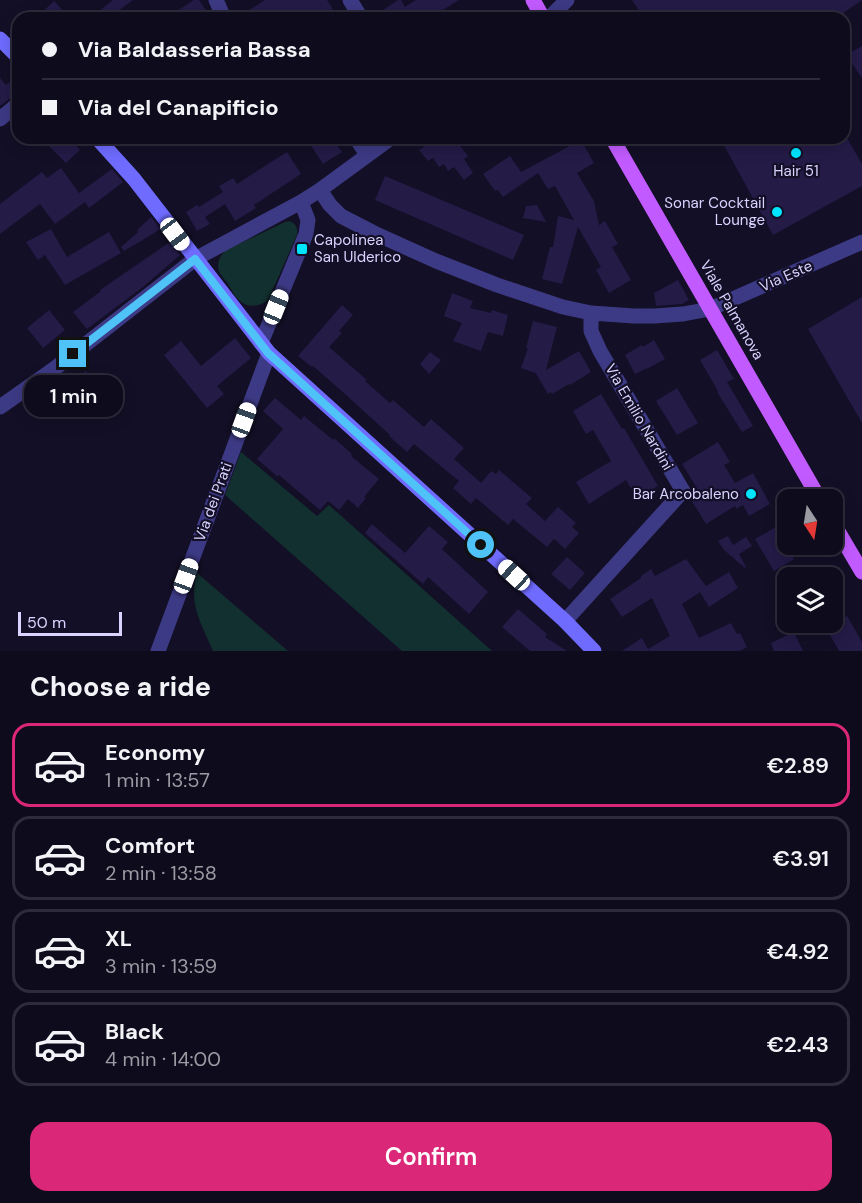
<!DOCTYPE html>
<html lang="en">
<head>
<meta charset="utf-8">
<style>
  :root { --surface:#0e0b1c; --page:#1c1929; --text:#f1f3f6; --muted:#9b9ba3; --line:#2e2b3b; --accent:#db2777 }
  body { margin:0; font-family:"DM Sans",sans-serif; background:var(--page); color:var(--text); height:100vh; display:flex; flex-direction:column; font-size:22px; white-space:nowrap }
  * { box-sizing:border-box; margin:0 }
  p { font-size:20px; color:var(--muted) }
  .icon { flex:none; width:33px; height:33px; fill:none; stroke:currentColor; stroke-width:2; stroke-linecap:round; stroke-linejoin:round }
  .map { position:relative; height:651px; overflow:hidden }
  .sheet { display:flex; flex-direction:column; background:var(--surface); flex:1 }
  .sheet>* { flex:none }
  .top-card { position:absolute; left:12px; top:12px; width:838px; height:132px; border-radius:18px; box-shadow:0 3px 15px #0003,0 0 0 2px var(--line); display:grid; align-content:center; height:132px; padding:0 30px; background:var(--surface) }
  .needle { width:39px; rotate:168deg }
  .buttons { position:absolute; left:777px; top:489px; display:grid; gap:12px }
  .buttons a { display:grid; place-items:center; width:66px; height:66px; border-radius:12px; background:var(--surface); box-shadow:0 3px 15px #0003,0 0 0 2px var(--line); font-size:30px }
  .scale { position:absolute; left:18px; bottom:15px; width:104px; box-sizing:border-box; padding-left:6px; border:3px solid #d9d4ff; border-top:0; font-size:16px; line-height:21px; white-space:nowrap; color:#d9d4ff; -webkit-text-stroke:4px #130f26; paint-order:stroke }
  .end { position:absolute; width:27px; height:27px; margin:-14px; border:8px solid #4fc3f7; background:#111; box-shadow:0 0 0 3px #111 }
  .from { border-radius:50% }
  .bubble { position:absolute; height:42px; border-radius:18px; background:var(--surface); box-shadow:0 3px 15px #0003,0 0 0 2px var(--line); font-size:20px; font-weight:600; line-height:42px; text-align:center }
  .car { position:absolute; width:18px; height:36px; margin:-18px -9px; border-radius:8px; box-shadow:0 0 4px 2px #0007; background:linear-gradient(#fff 24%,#345 0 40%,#fff 0 76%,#345 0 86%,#fff 0) }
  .top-card b { display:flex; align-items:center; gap:21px; height:57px; font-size:22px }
  .top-card b+b { border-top:2px solid var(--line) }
  .top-card i { width:15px; height:15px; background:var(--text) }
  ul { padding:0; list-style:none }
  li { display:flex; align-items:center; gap:18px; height:84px; margin:0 12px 9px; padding:0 18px; border:3px solid var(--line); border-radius:18px }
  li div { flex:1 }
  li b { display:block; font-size:22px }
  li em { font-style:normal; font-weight:600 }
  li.current { border-color:var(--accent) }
  li>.icon { width:54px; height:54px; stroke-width:1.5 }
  h2 { padding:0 30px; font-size:27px; line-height:72px }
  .primary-button { display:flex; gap:12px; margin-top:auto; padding:12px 30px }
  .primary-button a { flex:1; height:69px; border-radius:18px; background:var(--accent); color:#fff; font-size:24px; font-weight:600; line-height:69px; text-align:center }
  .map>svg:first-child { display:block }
  .green { fill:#12302f }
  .building { fill:#241b47 }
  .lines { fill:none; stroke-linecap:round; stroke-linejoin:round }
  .street { stroke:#3d3a85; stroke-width:15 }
  .secondary { stroke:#6f6bff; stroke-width:15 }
  .primary { stroke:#c25bff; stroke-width:15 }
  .route { stroke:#4fc3f7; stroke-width:8 }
  .poi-dot { fill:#00e5ff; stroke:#130f26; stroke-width:2 }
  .labels { text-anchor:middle; stroke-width:4.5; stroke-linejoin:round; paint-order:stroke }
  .poi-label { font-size:15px; fill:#d9d4ff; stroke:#130f26; text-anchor:end }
  .street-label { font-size:15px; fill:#d9d4ff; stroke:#130f26 }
</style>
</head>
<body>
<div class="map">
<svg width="862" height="651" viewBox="0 0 862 651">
  <rect width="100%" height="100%" fill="#130f26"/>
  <!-- green -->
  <path class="green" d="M290,221c6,3 8,7 7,14l-28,63c-3,4 -6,6 -11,7 -17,4 -24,-10 -31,-23 -4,-4 -9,-10 -9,-16 0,-7 4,-12 8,-16l59,-28z
    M241,452l76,64 12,-11 163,146h-90l-177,-156z
    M197,573l91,78h-75c-12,-28 -25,-47 -16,-78z"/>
  <!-- building -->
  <path class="building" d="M113,0h20l-24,18h-19z
    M194,0h5l12,18h-45z
    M265,0h62l6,9 -4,3 4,6h-96z
    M398,0h3l4,7 11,-7h43l-16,10 5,8h-77z
    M632,0h230l-26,18h-192z
    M54,1l16,17h-34z
    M862,46v32l-16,-23z
    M0,78l6,7 6,-5 6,8v6l-6,3 -12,9z
    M41,138h39l-5,6 5,6 -14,13z
    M306,138h26l10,14 -19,12z
    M431,138h23l14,18 -4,3 9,14 -9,7 -10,-13 -6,4 -4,-7 -5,3 -6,-9 -5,3 -9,-11 5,-3 -1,-2z
    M720,138h127l15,26v22l-89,49z
    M581,140l13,23 -17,10 17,28 5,24 6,-4 13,23 -6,3 19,33 -22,13 -13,-23 5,-3 -23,-40 -16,57 -20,-5 8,-32h3l5,-31 16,4 -19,-34 -7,3 -10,-16 -35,24 -5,-7 -3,1 -12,-17 27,-18 11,16z
    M287,152l14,22 -47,31 2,3 -21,13 -10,-17 -20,13 5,7 -13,7 -11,-19 11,-7 2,2 24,-15 -4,-6 14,-8 4,6z
    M61,168l18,25 33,-24 11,13 -34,26 -4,-6 -30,22 -15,-20 -40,30v-30l42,-32 5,6z
    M385,176l139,59 -11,25 -138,-60z
    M537,205l9,17 -23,-4 3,-12z
    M151,217l10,12 -37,22 -3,-4 17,-15 -1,-2z
    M51,229l16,28 42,-25 12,21 -56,32 -20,-30 -7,5 -12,-18z
    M170,242l10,13 -37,32 -56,42 -14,-17 28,-21 -1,-1z
    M678,280l11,20 -7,4 -26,2 -2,-13z
    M452,293l21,8 -3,7 21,5 1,-3 16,5 -5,21 -15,-4 -7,19 -28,-10 9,-18 -18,-7z
    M862,297v126l-54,-94z
    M342,305l11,10 -14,16 3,2 -13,14 38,33 -2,1 25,22 3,-3 31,27 7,-8 33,29 -10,11 27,24 10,-12 5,3 3,-4 33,28 -6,6 19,17 13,-14 18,16 -4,4 7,6 -14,16 -11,-10 -7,8 -34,-28 -5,6 -32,-27 -5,6 -18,-16 6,-7 -45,-37 -7,8 -18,-16 1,-1 -45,-41 -32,-28 -1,1 -14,-11z
    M49,310l16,20 -22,18 -16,-20z
    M533,321l24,6 -11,43 33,-19 12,21 -21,13 -1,-1 -17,10 -1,-2 -3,2 -13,-22v1l-14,-5 7,-20h-2z
    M235,338l16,20 -34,28 7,8 -17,14 -43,-53 17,-14 20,25z
    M654,340l11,19 -18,10v-1l-12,6 -10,-19 17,-10 1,2z
    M717,350l17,29 -7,3 26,44 -11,6 -25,-40 1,-1 -18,-31z
    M430,352l11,8 -12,14 -9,-10z
    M86,371l12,15 5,-2 11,14 -21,16 -24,-31z
    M677,388l21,35 -21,12 -21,-34z
    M601,394l21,35 2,-1 34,58 -21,12 -11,-18 -37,24 -13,-22 35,-21 -18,-31 -7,4 -13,-23z
    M275,398l26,22 3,-4 29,24 1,-2 18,16 -1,2 28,23 -15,18 2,1 -8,10 -10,-9 -9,11 -11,-9 -8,9 -41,-35 -2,1 -20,-17 26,-30 -20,-18z
    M718,442l12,20 -6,3 11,18 18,-10 17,31 -21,12 -6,-11 -7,4 -1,-3 -29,18 -16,-26 2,-3 6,-5 -16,-26z
    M372,524l33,29 24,-27 19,16 -6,7 46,43 -19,22 -41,-37 -5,7 -58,-51z
    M776,527l18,32 -20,12 -19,-32z
    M728,536l5,9 13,-8 6,9 -13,8 7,13 -1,1 -21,-18 -6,-9z
    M567,557l18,16 -15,17 -19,-16z
    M686,559l20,27 23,-14 9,16 -29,19 -9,-15 -18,12 17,34 32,-15 6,11 3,-1 7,14 -7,4h-118l20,-13 6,11 22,-13 -18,-38 -30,19 -12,-18 31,-21v-2l10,-7 4,7z
    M518,609l29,25 -2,3 22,14h-37l-28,-24z
    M847,616l15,26v9h-23l-10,-18 9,-5 -2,-6z
    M794,632l9,19h-29l-3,-8z"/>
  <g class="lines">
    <!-- street -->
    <path class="street" d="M216,0l8,18
      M350,0l11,18
      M549,18l18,-18
      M0,119l18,-15
      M356,138l11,17
      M320,190l10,15 11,11 33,17 62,28 61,24 66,22 28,6 43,3h20l29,-2 27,-5 152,-67
      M261,343l45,-109 2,-14 -7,-18
      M0,407l54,-38 141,-110 106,-57 19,-12 71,-52
      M565,621l118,-130 -83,-140 -9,-20v-18
      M158,651l111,-298"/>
    <!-- secondary -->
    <path class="secondary" d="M0,39l18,18
      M97,138l37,41 135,174 296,268 29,30"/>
    <!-- primary -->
    <path class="primary" d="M533,0l10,18
      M612,138l208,362
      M832,521l30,51"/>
  </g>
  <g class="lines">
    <!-- route -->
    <path class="route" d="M73,354l122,-95 73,94 213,192"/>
  </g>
  <!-- markers -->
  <g class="poi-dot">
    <circle cx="796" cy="153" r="6"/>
    <circle cx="777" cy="212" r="6"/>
    <rect x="296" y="243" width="12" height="12" rx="3"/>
    <circle cx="751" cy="494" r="6"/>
  </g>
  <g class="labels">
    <!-- poi labels -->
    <g class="poi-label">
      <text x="796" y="176" text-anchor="middle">Hair 51</text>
      <text x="765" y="208">Sonar Cocktail<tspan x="765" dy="17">Lounge</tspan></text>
      <text x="314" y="245" text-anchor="start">Capolinea<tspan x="314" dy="17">San Ulderico</tspan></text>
      <text x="739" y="499">Bar Arcobaleno</text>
    </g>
    <!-- street labels -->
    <g class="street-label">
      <text transform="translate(786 276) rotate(-24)" y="5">Via Este</text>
      <text transform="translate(732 310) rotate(60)" y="5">Viale Palmanova</text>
      <text transform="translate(639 417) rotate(60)" y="5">Via Emilio Nardini</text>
      <text transform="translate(213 502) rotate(-70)" y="5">Via dei Prati</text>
    </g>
  </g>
</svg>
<div class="buttons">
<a><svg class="needle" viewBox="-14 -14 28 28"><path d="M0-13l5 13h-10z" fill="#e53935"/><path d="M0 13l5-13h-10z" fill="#9b9ba3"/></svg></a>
<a><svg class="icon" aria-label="layers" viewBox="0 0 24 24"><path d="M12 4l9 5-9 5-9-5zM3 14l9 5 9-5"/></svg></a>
</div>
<div class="scale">50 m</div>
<i class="end from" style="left:481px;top:545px"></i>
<i class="end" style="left:73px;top:354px"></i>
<div class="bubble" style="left:24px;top:375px;width:99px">1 min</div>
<i class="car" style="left:175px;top:234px;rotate:143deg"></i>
<i class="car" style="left:276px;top:307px;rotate:22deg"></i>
<i class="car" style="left:244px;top:420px;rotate:20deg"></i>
<i class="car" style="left:514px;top:575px;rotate:312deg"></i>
<i class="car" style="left:186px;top:576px;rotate:20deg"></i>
<div class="top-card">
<b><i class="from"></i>Via Baldasseria Bassa</b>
<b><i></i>Via del Canapificio</b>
</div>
</div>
<section class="sheet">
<h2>Choose a ride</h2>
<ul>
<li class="current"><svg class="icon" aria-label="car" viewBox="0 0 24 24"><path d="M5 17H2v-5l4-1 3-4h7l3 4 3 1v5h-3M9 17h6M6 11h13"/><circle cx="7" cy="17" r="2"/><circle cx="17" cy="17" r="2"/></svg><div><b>Economy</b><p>1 min · 13:57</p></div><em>€2.89</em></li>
<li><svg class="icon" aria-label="car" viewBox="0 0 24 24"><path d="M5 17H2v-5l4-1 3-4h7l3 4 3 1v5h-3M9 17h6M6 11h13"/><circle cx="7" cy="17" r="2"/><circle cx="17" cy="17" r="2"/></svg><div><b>Comfort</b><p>2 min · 13:58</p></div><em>€3.91</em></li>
<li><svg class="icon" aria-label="car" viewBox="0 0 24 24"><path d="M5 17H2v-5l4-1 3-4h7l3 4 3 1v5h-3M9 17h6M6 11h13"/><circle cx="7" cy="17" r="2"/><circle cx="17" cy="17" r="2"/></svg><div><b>XL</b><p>3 min · 13:59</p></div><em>€4.92</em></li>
<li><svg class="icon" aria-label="car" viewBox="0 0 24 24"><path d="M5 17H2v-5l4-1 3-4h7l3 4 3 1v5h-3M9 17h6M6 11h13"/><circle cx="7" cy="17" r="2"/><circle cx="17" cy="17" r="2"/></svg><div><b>Black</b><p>4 min · 14:00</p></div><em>€2.43</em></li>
</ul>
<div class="primary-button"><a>Confirm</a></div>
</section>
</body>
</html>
